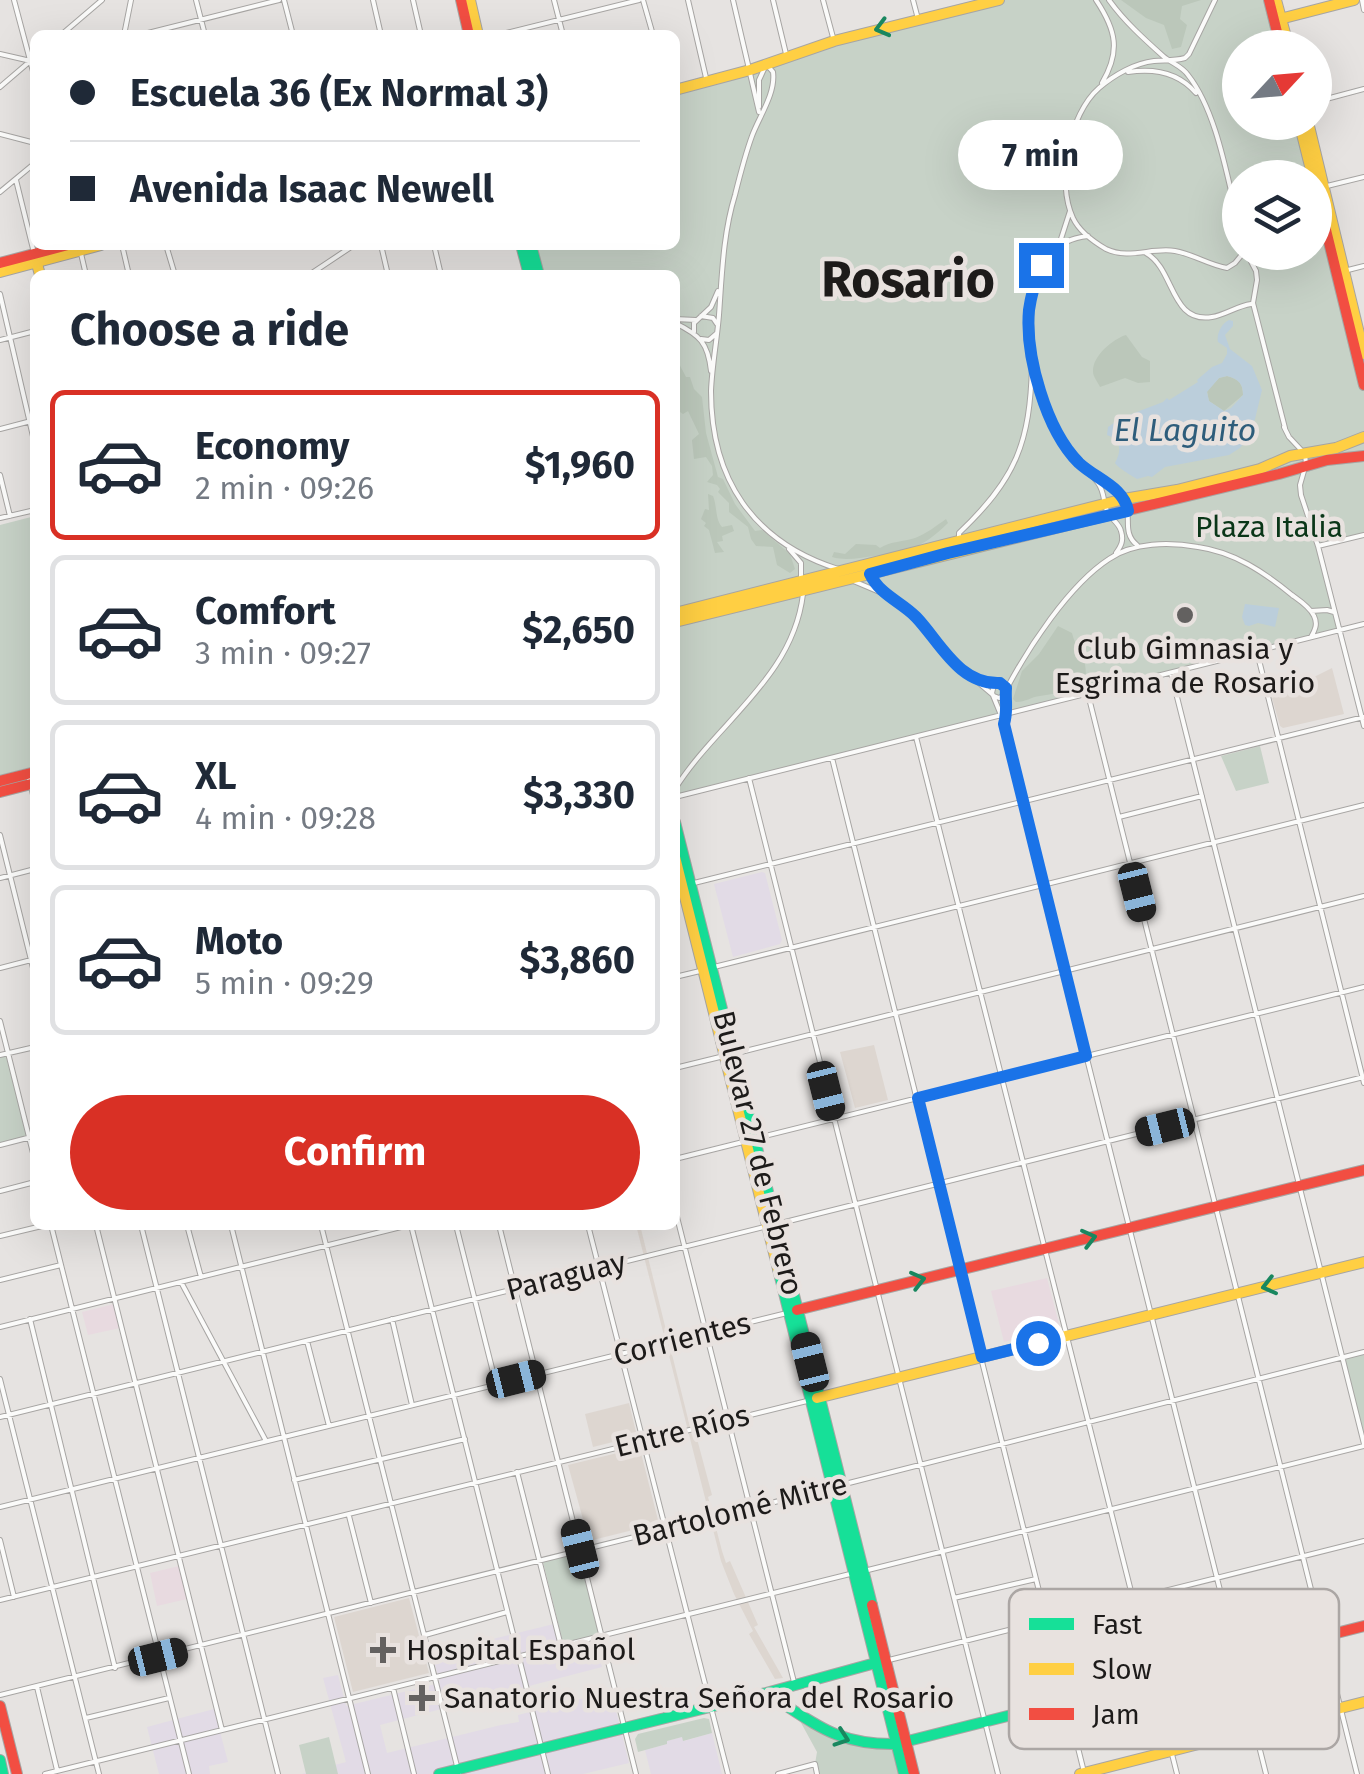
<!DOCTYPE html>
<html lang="en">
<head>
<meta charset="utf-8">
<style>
  :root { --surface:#fff; --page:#f2f2f3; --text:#1f2937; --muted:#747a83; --line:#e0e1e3; --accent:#d93025 }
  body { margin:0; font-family:"Fira Sans",sans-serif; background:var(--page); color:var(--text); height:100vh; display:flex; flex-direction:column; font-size:38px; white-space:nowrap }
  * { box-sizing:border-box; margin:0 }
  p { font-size:32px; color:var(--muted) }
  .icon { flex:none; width:55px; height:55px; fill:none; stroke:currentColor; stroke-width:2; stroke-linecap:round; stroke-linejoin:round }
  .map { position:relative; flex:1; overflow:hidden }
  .panel { position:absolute; left:30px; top:270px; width:650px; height:960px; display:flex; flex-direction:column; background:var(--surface); border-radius:15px; box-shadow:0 10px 40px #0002 }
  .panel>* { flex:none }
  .hud { position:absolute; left:30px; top:30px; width:650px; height:220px; border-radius:15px; box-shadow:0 10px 40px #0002; display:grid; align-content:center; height:220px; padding:0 40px; background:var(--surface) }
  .needle { width:65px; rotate:64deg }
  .fabs { position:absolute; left:1222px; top:30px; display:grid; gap:20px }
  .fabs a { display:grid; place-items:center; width:110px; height:110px; border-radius:50%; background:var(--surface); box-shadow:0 10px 40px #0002; font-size:50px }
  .end { position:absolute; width:45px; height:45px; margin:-22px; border:12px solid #1a73e8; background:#fff; box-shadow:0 0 0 5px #fff }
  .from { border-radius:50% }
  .bubble { position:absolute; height:70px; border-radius:35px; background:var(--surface); box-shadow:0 10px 40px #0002; font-size:32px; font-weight:700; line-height:70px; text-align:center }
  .car { position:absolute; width:30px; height:60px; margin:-30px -15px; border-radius:12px; box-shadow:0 0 8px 2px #0007; background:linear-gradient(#222 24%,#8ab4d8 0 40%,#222 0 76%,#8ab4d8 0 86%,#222 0) }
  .hud b { display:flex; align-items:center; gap:35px; height:95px; font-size:38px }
  .hud b+b { border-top:2px solid var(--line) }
  .hud i { width:25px; height:25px; background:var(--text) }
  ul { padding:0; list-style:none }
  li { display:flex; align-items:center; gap:30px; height:150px; margin:0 20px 15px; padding:0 20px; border:5px solid var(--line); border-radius:15px }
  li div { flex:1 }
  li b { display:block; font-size:38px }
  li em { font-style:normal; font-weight:700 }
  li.current { border-color:var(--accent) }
  li>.icon { width:90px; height:90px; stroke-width:1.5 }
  h2 { padding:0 40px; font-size:45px; line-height:120px }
  .action { display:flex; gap:20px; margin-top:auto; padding:20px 40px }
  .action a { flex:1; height:115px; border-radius:60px; background:var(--accent); color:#fff; font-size:40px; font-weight:700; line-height:115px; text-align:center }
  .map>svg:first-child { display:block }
  .commercial { fill:#e2dbe6 }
  .built { fill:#ddd6d0 }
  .education { fill:#e8dae0 }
  .green { fill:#c7d2c7; fill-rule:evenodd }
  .forest { fill:#bbc7ba }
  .water { fill:#bbcedb; fill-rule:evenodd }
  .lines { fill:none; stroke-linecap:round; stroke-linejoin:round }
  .street-casing { stroke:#a7a5a3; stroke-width:6 }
  .fast-casing { stroke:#a7a5a3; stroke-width:12 }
  .slow-casing { stroke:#a7a5a3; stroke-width:12 }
  .jam-casing { stroke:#a7a5a3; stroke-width:12 }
  .street { stroke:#fbfbfa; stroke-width:4 }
  .fast { stroke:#16e098; stroke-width:10 }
  .slow { stroke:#ffcf43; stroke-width:10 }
  .jam { stroke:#f24e42; stroke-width:10 }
  .oneway { stroke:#19875f }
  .route { stroke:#1a73e8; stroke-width:12 }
  .poi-dot { fill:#636160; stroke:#e8e2df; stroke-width:4 }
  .labels { text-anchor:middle; stroke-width:9; stroke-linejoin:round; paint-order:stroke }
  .park-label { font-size:30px; fill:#0a3618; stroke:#e8e2df }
  .poi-label { font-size:30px; fill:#1d1b1a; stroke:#e8e2df; text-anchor:start }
  .street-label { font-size:30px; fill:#1d1b1a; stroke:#e8e2df }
  .water-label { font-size:32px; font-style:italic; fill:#2e5d7b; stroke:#e8e2df }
  .town-label { font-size:50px; font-weight:bold; fill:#1d1b1a; stroke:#e8e2df }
  .key { fill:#e8e2df; stroke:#aba6a4; stroke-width:2.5 }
  .key-label { font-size:28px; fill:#1d1b1a }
</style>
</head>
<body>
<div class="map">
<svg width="1364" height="1774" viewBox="0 0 1364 1774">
  <rect width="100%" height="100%" fill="#e6e3e1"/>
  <!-- commercial -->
  <path class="commercial" d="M762,872l3,1 17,67 -2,4 -47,13 -19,-73z
    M554,1624l7,26 35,-9 6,26 -222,58 7,28 114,-28 18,-3 -1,-7 93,-24 18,72 -46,11h-281l44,-12 -23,-84 15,-3 8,31 94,-23 -8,-29z
    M214,1709l14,53 -19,4 1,8h-51l-12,-47z
    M712,1733l10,41h-71l-6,-24 22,-6v-3l15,-4 2,4z"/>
  <!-- built -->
  <path class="built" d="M1332,668l12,46 -61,14 -3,-2 -8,-28z
    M874,1045l14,55 -33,8 -15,-56z
    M636,1225h4l52,210h4l16,60 -4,2 14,54 4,12 4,-2 28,64 -4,2 29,51 -8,1 -26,-45 4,-3 -19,-37 -13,-33z
    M629,1403l8,33 -44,11 -8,-33z
    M638,1448l2,1 18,71 -1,4 -68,17 -21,-76z
    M409,1598l20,75 -76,19 -19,-75z"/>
  <!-- education -->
  <path class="education" d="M1047,1278l13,50 -56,14 -13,-51z
    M114,1304l6,24 -32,7 -6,-23z
    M179,1566l8,33 -30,7 -7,-33z"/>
  <!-- green -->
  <path class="green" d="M999,0h277l13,47 -49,1v74l68,1 56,231v181l-45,11 20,85 -664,166v-522h-136l-8,-30h144v-155l159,-49zM1240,178h75v74h-75z
    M35,516v250l-35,9v-250z
    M1260,746l9,37 -33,8 -15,-35z
    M8,1053l21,85 -29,7v-90z
    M1364,1352v92l-23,-86z
    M578,1554l21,80 -36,9 -20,-81z
    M794,1710l49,30 53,4 8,30h-87l-2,-10 2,-12z
    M704,1718l5,1 3,14 -29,8 -1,-4 -15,4v3l-29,8 -3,-13 3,-5z
    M329,1737l9,37h-32l-7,-29z"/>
  <!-- forest -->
  <path class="forest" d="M1121,0h80l-19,6 -2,13 7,6 -6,22 -9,2 -8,-24 -18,-7z
    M1126,335l16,22 8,4v21l-12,1 -13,-5 -25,9c-2,-4 -7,-11 -7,-15 -1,-16 20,-33 33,-37z
    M675,356l11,21h4l4,12 8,8 4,36 12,44 5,2 12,25 20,27 7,-1 28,24 5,15 -5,4 -13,-8 -4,-18 -17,-1 -5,-7 -3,-12 -19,-15v-9l-11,-11 2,-3 -3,-4 -10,-3 6,-7 -1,-9 -6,-9 -12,2 -2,-19 7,-6 -11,-23 -5,3 -6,-4 -1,-9 3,-10 -4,-4z
    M1227,376c12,3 16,8 16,19l-19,16 -15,-10 -2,-10 12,-13z
    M708,494l5,2c4,9 2,23 9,31l10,-2 2,6 -12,5 1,5 -6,1 7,10 -9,1 -6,-23 -5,-4 2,-3 -5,-4 4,-10 4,1z
    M946,519l2,4c-26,25 -39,29 -74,33 -15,2 -28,5 -42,1l2,-5 11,2 11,-10 20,1 4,3c11,-7 23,-6 35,-10 11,-4 21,-12 31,-19z
    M1058,626l14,7c2,9 5,12 9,20 5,8 5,19 5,29 -12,11 -30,11 -46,14 -9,1 -14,6 -24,6l-3,-3 9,-28 17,-17z"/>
  <!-- water -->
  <path class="water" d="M1229,320l4,1v5l-8,9 5,14 22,17 10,24 -7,29 -9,21 -6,8 -11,7 -64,12 -13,10 -4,-1 -11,3c-5,-3 -20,-12 -22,-16 7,-13 6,-23 -8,-28l1,-8 13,-9 42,-16 4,-4 2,2 29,-18 -1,-2 15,-13 10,-4 5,-9v-6l-9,-6c-2,-8 4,-19 11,-22zM1227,376c12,3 16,8 16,19l-12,13 -7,3 -15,-10 -2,-9 12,-14z
    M1245,604l34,4 -4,19 -17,-4 -9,3 -4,-1 -3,-8z"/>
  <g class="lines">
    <!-- street casing -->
    <g class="street-casing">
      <path id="street" d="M14,0l21,79
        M196,0l9,35
        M284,0l9,35
        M373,0l8,35
        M413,0l8,35
        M554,0l9,35
        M643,0l10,35
        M688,0l19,82
        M733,0l26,112
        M773,0l14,58
        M823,0l11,41
        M913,0l5,19
        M1096,0c20,30 25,51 6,83
        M1109,0c15,21 35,39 54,56 8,7 19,10 25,19 30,38 40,108 52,154
        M1215,0l-26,54 -4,4c-11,3 -20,2 -31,3 -19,2 -40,14 -55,27 -30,26 -43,94 -26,130 6,13 21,24 33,31 23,11 46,-2 69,2 18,3 34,14 52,17l8,-5 9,-11
        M1362,0l2,10
        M61,35l41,-35
        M124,35l7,-35
        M140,35l139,-35
        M498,35l141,-35
        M0,54l35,8
        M767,65l6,7c3,21 -14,45 -21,64 -7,19 -12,39 -17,59 -12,39 -13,79 -16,120 -2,25 -7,51 -8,76 0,88 42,151 127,178
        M1128,72c26,-4 51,1 68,21
        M0,87l35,-30
        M1315,102l49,-13
        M759,107v-27l6,-13
        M0,134l35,9
        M16,180l18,73
        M1327,186l37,-9
        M0,192l35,-29
        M1088,236c-30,3 -46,21 -53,49 -13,48 -1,107 24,150 10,19 27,32 39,48 7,9 5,21 10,30 4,7 11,10 13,18 3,10 0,15 -5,22
        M79,245l7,30
        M122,245l7,30
        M166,245l9,30
        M381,245l7,30
        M434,245l7,30
        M1059,245l11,-34
        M1246,252l10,19 1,9 -4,23 32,125
        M1146,253c29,16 24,71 66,64 13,-2 25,-11 39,-13
        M1344,271l20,-5
        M309,275l45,-30
        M0,294l35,151
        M701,316l12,2 4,6
        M675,319l21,1
        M675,323c25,12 33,20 36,48
        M694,332v-9l17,-16 7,-16
        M701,339l8,1 8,-7
        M0,340l35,-9
        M1284,427l5,10 16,17 1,10 -6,21 1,10 17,51 46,180
        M0,429l35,-9
        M1086,468c11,8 32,19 38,31 9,17 -3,33 13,46
        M0,475l10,41
        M0,518l35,-8
        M959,538v-5c57,-54 71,-90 73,-168
        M1318,546l46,-11
        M789,549l12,14v17
        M851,580l38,16 14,10 13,11 23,32 54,46
        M1311,611l16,-1 7,2
        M1257,652l107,431
        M1171,673l193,771
        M975,678l20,5
        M1006,690c22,-42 63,-105 103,-131 24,-17 61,-17 89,-12 36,5 66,25 94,48 7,5 18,12 22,21 4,8 1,14 -3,21
        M1088,694l269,1080
        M1005,695l3,13 -1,6
        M994,696l5,2 6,-3 1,-7 -6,-5 -6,2 -2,8 9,22 265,1059
        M916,737l261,1037
        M832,758l252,1014
        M28,774l7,29
        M749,778l249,996
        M675,789c42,-67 118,-111 128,-195
        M675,797l689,-173
        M1119,817l83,-21
        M0,835l35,141
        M0,878l35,-9
        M694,883l670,-166
        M714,967l650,-162
        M0,968l35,-9
        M675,977l25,-6
        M0,1021l35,140
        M733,1054l631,-158
        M0,1055l35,-8
        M675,1068l49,-12
        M757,1138l607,-151
        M0,1145l35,-9
        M675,1159l68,-17
        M0,1191l35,-9
        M675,1209l120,477
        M777,1224l587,-147
        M51,1225l138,549
        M96,1225l126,505
        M141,1225l137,549
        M187,1225l14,52
        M231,1225l137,549
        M321,1225l138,549
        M411,1225l137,549
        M456,1225l40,159
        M499,1225l137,549
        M588,1225l140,549
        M0,1236l46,-11
        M0,1280l61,-15
        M181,1282l85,159
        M30,1319l85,349
        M392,1319l20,86
        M0,1327l409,-102
        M307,1341l22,85
        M0,1379l99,395
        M0,1417l768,-191
        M517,1472l44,174
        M294,1480l171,-41
        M845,1484l519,-132
        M0,1507l787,-194
        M349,1516l22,87
        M0,1540l14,57
        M864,1571l500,-125
        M954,1598l82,-19
        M0,1600l811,-200
        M425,1635l82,-23
        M885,1661l479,-120
        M37,1687l20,83
        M393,1688l21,86
        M0,1695l831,-207
        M86,1718l83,-20
        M45,1774l805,-200
        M778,1774l37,-10 2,10"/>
    </g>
    <!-- fast casing -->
    <g class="fast-casing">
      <path id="fast" d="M521,245l8,30
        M531,245l8,30
        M675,822l197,783
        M778,1269l126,505
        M766,1693c49,30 69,52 130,51l235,-59
        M0,1760l3,14
        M439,1774l327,-81 113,-31"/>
    </g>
    <!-- slow casing -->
    <g class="slow-casing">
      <path id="slow" d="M470,0l8,35
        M1276,0l13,48
        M1280,19l74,-19
        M675,90l75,-20 84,-29 165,-41
        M1299,122l14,56
        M1308,122l56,232
        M36,260l4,15
        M0,272l101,-27
        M675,613l449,-114 53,-9 83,-21 30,-13 46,-8 28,-11
        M675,622l454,-112
        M675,857l103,412
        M817,1398l547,-136
        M1080,1774l284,-72"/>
    </g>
    <!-- jam casing -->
    <g class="jam-casing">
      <path id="jam" d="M461,0l8,35
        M1269,0l12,48
        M1315,185l49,200
        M0,263l68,-18
        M1129,510l150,-36 48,-14 37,-4
        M0,781l35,-9
        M0,792l35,-9
        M797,1310l567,-140
        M872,1605l42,169
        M1131,1685l233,-59
        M0,1706l17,68"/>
    </g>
    <!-- street -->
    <use href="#street" class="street"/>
    <!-- fast -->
    <use href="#fast" class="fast"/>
    <!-- slow -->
    <use href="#slow" class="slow"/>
    <!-- jam -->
    <use href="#jam" class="jam"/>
  </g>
  <!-- one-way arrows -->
  <defs><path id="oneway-chevron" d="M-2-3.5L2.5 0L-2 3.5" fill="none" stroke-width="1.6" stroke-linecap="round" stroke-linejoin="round" transform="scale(2.5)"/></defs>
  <g class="oneway">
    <use href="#oneway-chevron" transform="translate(882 28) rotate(165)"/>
    <use href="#oneway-chevron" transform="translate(1089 1238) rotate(-14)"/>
    <use href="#oneway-chevron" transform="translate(918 1280) rotate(-14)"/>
    <use href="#oneway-chevron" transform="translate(1269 1286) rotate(166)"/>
    <use href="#oneway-chevron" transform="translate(842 1738) rotate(19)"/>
  </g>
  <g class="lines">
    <!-- route -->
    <path class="route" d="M1038,1343l-56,14 -64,-259 168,-42 -82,-332c4,-14 1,-23 2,-36l-6,-5c-41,2 -60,-41 -84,-66 -16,-16 -36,-22 -46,-43l78,-21 180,-42c-4,-24 -32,-32 -49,-48 -33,-33 -54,-107 -50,-153 2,-15 7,-31 12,-45"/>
  </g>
  <!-- markers -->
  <g class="poi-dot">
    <circle cx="1185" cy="615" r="10"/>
    <path d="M378 1635h10v10h10v10h-10v10h-10v-10h-10v-10h10z"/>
    <path d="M417 1683h10v10h10v10h-10v10h-10v-10h-10v-10h10z"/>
  </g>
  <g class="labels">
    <!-- park labels -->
    <g class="park-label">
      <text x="1269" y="537">Plaza Italia</text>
    </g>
    <!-- poi labels -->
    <g class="poi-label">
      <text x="1185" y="659" text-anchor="middle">Club Gimnasia y<tspan x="1185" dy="34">Esgrima de Rosario</tspan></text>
      <text x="406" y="1660">Hospital Español</text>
      <text x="444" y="1708">Sanatorio Nuestra Señora del Rosario</text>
    </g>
    <!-- street labels -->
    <g class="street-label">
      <text transform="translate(758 1153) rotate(76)" y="10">Bulevar 27 de Febrero</text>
      <text transform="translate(566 1276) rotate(-14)" y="10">Paraguay</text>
      <text transform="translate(682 1339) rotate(-14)" y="10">Corrientes</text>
      <text transform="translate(682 1431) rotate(-14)" y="10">Entre Ríos</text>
      <text transform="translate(740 1510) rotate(-14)" y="10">Bartolomé Mitre</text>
    </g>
    <!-- water labels -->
    <g class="water-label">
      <text x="1185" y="441">El Laguito</text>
    </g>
    <!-- town labels -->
    <g class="town-label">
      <text x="908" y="297">Rosario</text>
    </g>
  </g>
  <!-- legend -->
  <rect x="1009" y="1589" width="330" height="160" rx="15" class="key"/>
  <rect x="1029" y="1618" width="45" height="12" fill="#16e098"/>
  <rect x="1029" y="1663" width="45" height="12" fill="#ffcf43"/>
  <rect x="1029" y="1708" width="45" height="12" fill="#f24e42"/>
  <g class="key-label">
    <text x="1092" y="1634">Fast</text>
    <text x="1092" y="1679">Slow</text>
    <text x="1092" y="1724">Jam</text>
  </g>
</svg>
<div class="fabs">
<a><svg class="needle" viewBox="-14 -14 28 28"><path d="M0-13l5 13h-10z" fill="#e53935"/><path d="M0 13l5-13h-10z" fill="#747a83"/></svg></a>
<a><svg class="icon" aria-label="layers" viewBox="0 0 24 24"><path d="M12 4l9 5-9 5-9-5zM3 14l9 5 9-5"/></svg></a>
</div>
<i class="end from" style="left:1038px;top:1343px"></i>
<i class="end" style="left:1041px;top:265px"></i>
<div class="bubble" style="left:958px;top:120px;width:165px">7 min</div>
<i class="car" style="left:1137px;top:892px;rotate:166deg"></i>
<i class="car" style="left:826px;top:1091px;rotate:166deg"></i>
<i class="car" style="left:1165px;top:1127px;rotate:256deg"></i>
<i class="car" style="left:810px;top:1362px;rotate:346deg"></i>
<i class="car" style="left:516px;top:1379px;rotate:76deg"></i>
<i class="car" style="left:580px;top:1549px;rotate:346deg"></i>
<i class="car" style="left:158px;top:1657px;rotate:76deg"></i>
<div class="hud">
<b><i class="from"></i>Escuela 36 (Ex Normal 3)</b>
<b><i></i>Avenida Isaac Newell</b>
</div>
<section class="panel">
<h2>Choose a ride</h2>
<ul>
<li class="current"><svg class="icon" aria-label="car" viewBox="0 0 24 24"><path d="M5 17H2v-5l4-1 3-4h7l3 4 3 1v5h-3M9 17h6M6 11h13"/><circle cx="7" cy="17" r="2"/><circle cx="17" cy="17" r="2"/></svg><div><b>Economy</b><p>2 min · 09:26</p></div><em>$1,960</em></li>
<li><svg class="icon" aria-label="car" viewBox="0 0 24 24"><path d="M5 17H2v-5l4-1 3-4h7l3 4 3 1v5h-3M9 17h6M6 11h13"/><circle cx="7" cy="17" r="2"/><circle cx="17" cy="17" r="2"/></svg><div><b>Comfort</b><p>3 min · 09:27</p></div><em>$2,650</em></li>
<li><svg class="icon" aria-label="car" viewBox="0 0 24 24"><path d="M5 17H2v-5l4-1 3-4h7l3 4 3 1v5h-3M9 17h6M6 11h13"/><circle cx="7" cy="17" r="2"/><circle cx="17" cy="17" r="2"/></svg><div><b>XL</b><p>4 min · 09:28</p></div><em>$3,330</em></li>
<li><svg class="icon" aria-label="car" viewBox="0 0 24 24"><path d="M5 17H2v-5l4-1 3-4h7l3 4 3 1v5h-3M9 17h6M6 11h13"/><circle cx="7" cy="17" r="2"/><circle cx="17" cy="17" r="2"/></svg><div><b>Moto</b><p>5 min · 09:29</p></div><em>$3,860</em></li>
</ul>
<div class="action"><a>Confirm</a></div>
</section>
</div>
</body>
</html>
